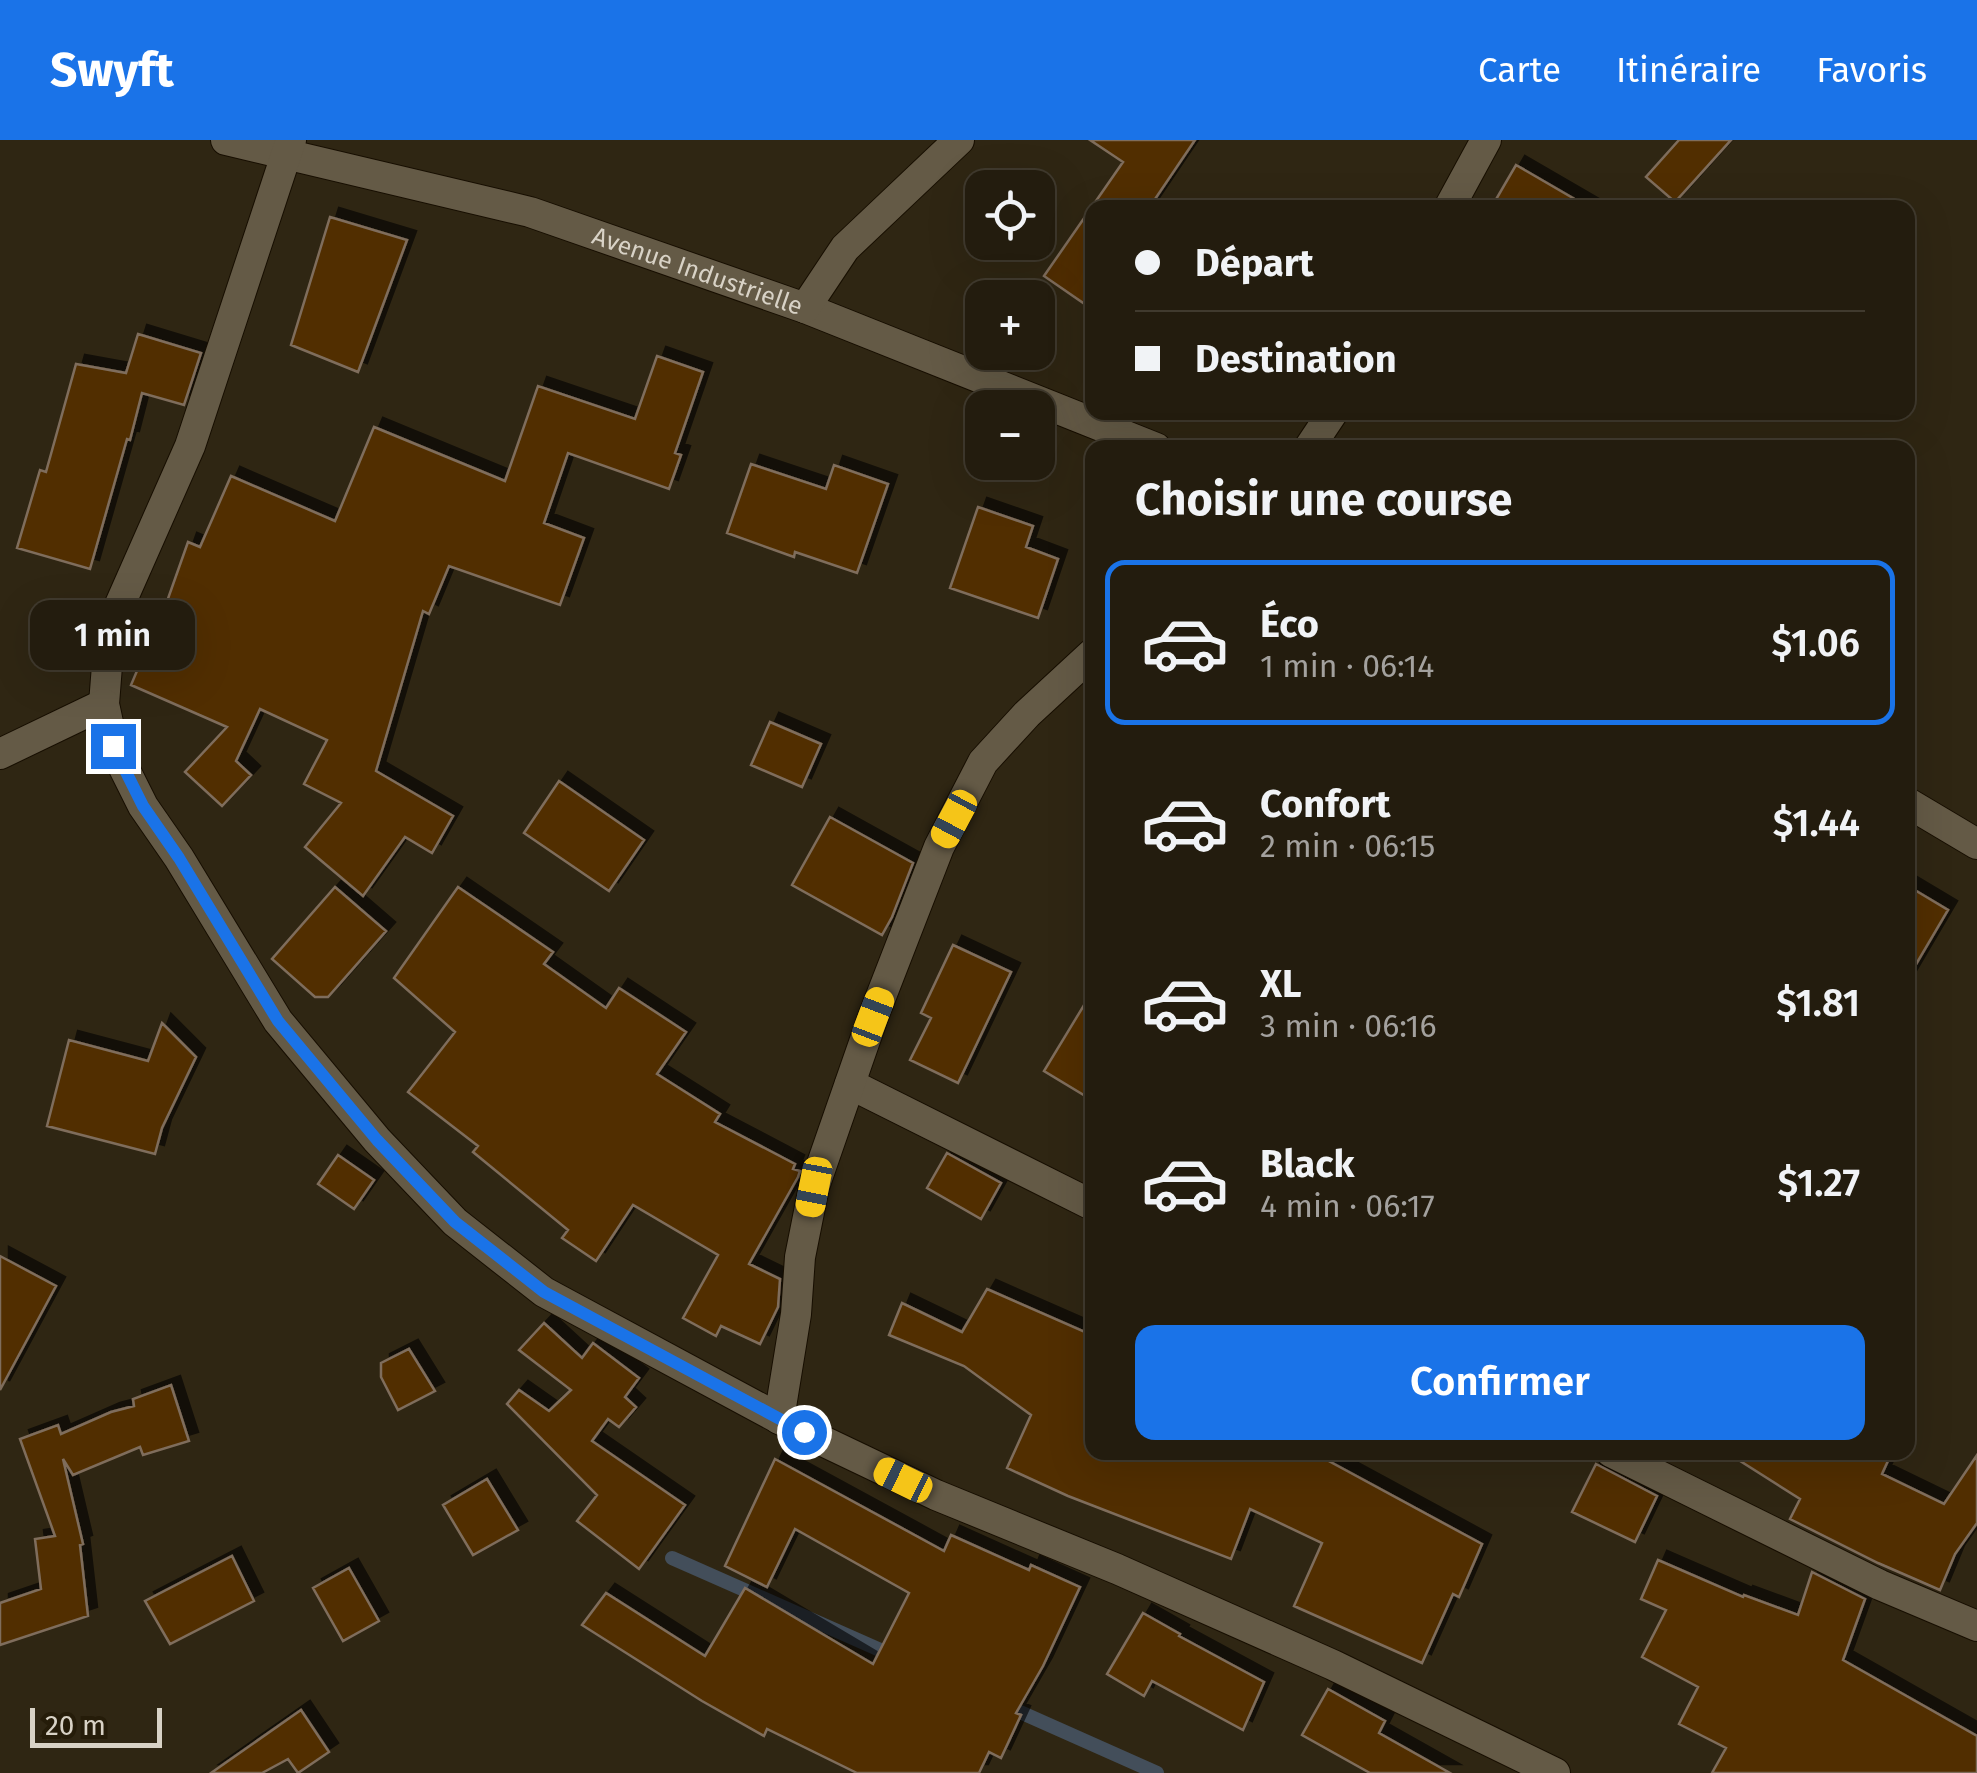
<!DOCTYPE html>
<html lang="fr">
<head>
<meta charset="utf-8">
<style>
  :root { --surface:#231c0e; --page:#2b2517; --text:#f1f3f6; --muted:#a3a19e; --line:#403a2e; --accent:#1a73e8 }
  body { margin:0; font-family:"Fira Sans",sans-serif; background:var(--page); color:var(--text); height:100vh; display:flex; flex-direction:column; font-size:38px; white-space:nowrap }
  * { box-sizing:border-box; margin:0 }
  p { font-size:32px; color:var(--muted) }
  .icon { flex:none; width:55px; height:55px; fill:none; stroke:currentColor; stroke-width:2; stroke-linecap:round; stroke-linejoin:round }
  .map { position:relative; flex:1; overflow:hidden }
  .drawer { position:absolute; left:1085px; top:300px; width:830px; height:1020px; display:flex; flex-direction:column; background:var(--surface); border-radius:20px; box-shadow:0 10px 40px #0002,0 0 0 2px var(--line) }
  .drawer>* { flex:none }
  .banner { position:absolute; left:1085px; top:60px; width:830px; height:220px; border-radius:20px; box-shadow:0 10px 40px #0002,0 0 0 2px var(--line); display:grid; align-content:center; height:220px; padding:0 50px; background:var(--surface) }
  .tools { position:absolute; left:965px; top:30px; display:grid; gap:20px }
  .tools a { display:grid; place-items:center; width:90px; height:90px; border-radius:20px; background:var(--surface); box-shadow:0 10px 40px #0002,0 0 0 2px var(--line); font-size:50px }
  .scale { position:absolute; left:30px; bottom:25px; width:132px; box-sizing:border-box; padding-left:10px; border:5px solid #d8d2c6; border-top:0; font-size:28px; line-height:35px; white-space:nowrap; color:#d8d2c6; -webkit-text-stroke:8px #251c09; paint-order:stroke }
  .end { position:absolute; width:45px; height:45px; margin:-22px; border:12px solid #1a73e8; background:#fff; box-shadow:0 0 0 5px #fff }
  .from { border-radius:50% }
  .bubble { position:absolute; height:70px; border-radius:20px; background:var(--surface); box-shadow:0 10px 40px #0002,0 0 0 2px var(--line); font-size:32px; font-weight:600; line-height:70px; text-align:center }
  .car { position:absolute; width:30px; height:60px; margin:-30px -15px; border-radius:12px; box-shadow:0 0 8px 2px #0007; background:linear-gradient(#f5c518 24%,#345 0 40%,#f5c518 0 76%,#345 0 86%,#f5c518 0) }
  .banner b { display:flex; align-items:center; gap:35px; height:95px; font-size:38px }
  .banner b+b { border-top:2px solid var(--line) }
  .banner i { width:25px; height:25px; background:var(--text) }
  ul { padding:0; list-style:none }
  li { display:flex; align-items:center; gap:30px; height:165px; margin:0 20px 15px; padding:0 30px; border:5px solid transparent; border-radius:20px }
  li div { flex:1 }
  li b { display:block; font-size:38px }
  li em { font-style:normal; font-weight:600 }
  li.on { border-color:var(--accent) }
  li>.icon { width:90px; height:90px; stroke-width:1.5 }
  h2 { padding:0 50px; font-size:45px; line-height:120px }
  .action { display:flex; gap:20px; margin-top:auto; padding:20px 50px }
  .action a { flex:1; height:115px; border-radius:20px; background:var(--accent); color:#fff; font-size:40px; font-weight:600; line-height:115px; text-align:center }
  header { display:flex; align-items:center; gap:60px; box-sizing:border-box; height:140px; padding:0 50px; background:var(--accent); color:#fff }
  header strong { font-size:48px }
  nav { display:flex; gap:55px; margin-inline-start:auto; font-size:35px }
  .map>svg:first-child { display:block }
  .lines { fill:none; stroke-linecap:round; stroke-linejoin:round }
  .stream { stroke:#434e5a; stroke-width:14 }
  .building { fill:#512f00; stroke:#7f6d5c; stroke-width:2.5; filter:url(#shadow) }
  .minor-casing { stroke:#170e00; stroke-width:32 }
  .minor { stroke:#645a46; stroke-width:30 }
  .route { stroke:#1a73e8; stroke-width:12 }
  .labels { text-anchor:middle; stroke-width:8; stroke-linejoin:round; paint-order:stroke }
  .street-label { font-size:25px; fill:#d8d2c6; stroke:#251c09 }
</style>
</head>
<body>
<header>
<strong>Swyft</strong>
<nav><a>Carte</a><a>Itinéraire</a><a>Favoris</a></nav>
</header>
<div class="map">
<svg width="1977" height="1633" viewBox="0 0 1977 1633">
  <defs>
    <filter id="shadow"><feDropShadow dx="9" dy="-9" stdDeviation="0" flood-color="#0009"/></filter>
  </defs>
  <rect width="100%" height="100%" fill="#2f2613"/>
  <g class="lines">
    <!-- stream -->
    <path class="stream" d="M672,1418l224,99
      M1002,1564l155,69"/>
  </g>
  <!-- building -->
  <path class="building" d="M1090,0h105l-46,68h-57v101l-48,-33 79,-114z
    M1679,0h52l-56,62 -29,-25z
    M1516,25l74,43h-99z
    M330,77l77,23 -49,132 -67,-27z
    M138,194l63,19 -17,52 -42,-12 -12,47 -3,-1 -37,130 -73,-21 23,-78 6,2 30,-108 50,9z
    M657,216l46,16 -28,81 6,2 -12,34 -101,-36 -24,70 40,15 -24,67 -111,-39 -20,48 -6,-3 -47,160 77,45 -21,37 -27,-16 -42,59 -58,-49 36,-44 -37,-19 23,-44 -67,-31 -24,52 15,14 -29,31 -37,-34 42,-45 -96,-42 25,-59 2,1 30,-85 12,5 31,-71 104,45 39,-94 131,54 33,-95 97,33z
    M751,324l75,25 8,-24 54,19 -31,89 -62,-21 -1,5 -67,-24z
    M978,367l55,19 -7,21 32,12 -20,59 -88,-30z
    M770,582l51,22 -19,43 -51,-22z
    M559,641l85,59 -35,51 -85,-58z
    M830,677l83,46 -21,54 -10,18 -90,-50z
    M1908,746l40,24 -40,68z
    M335,747l51,44 -58,66h-13l-43,-38z
    M458,747l95,65 -9,12 62,44 13,-20 67,44 -29,42 63,40 -5,8 80,42 -2,5 7,2 -2,6 -49,87 31,15 -2,28 -18,37 -39,-18 -5,10 -33,-18 35,-63 -85,-50 -37,56 -34,-23 6,-8 -95,-78 5,-6 -70,-54 47,-60 -61,-54z
    M953,805l58,27 -53,111 -48,-23 21,-42 -10,-5z
    M1092,852v108l-48,-29z
    M162,883l34,34 -34,71 -7,26 -108,-28 22,-86 79,21z
    M947,1013l54,30 -20,36 -54,-31z
    M338,1015l36,25 -20,29 -36,-25z
    M0,1116l56,30 -56,104z
    M987,1149l105,46v117h220l170,92 -23,53 -6,-3 -31,69 -128,-57 28,-63 -72,-34 -19,50 -163,-63 -61,-28 24,-53 -67,-49 -75,-31 13,-32 60,29z
    M544,1183l38,35 11,-15 46,35 -14,19 11,10 -17,20 -11,-8 -16,22 93,64 -46,64 -62,-48 20,-26 -90,-91 12,-14 30,21 22,-21 -52,-40z
    M409,1209l26,42 -37,19 -17,-33v-14z
    M171,1245l18,56 -46,14 -3,-8 -67,28 -10,-16 20,85 -3,1 8,71 -88,29v-42l41,-14 -6,-50 20,-3 -35,-97 38,-14 3,9 50,-22 23,-6 -1,-7z
    M1726,1312h166l-10,22 62,30 33,-49v68l-22,31 -15,36 -62,-27 -88,-44 10,-20z
    M775,1319l169,92 7,-16 78,35 2,-5 49,22 -37,79 -27,47 5,2 -20,43 -12,-6 -10,21h-122l-90,-44 -3,7 -62,-35 -120,-76 24,-32 99,63 40,-68 128,76 36,-71 -114,-64 -28,58 -42,-21z
    M1596,1324l61,32 -22,46 -63,-30z
    M487,1339l31,51 -45,25 -30,-50z
    M232,1416l22,45 -84,43 -25,-43z
    M1658,1420l85,37 1,-2 54,20 14,-43 53,27 -22,61 134,76v37h-265l14,-25 -47,-24 19,-37 -56,-30 24,-47 -25,-11z
    M349,1428l30,53 -36,20 -30,-53z
    M1143,1473l37,21 -1,2 85,46 -21,48 -91,-49 -8,15 -37,-22z
    M1328,1549l57,32 -6,12 71,40h-80l-68,-38z
    M301,1570l28,42 -31,21 -10,-14 -26,14h-51z"/>
  <g class="lines">
    <!-- minor casing -->
    <g class="minor-casing">
      <g id="minor">
        <path id="s1" d="M226,0l304,72 275,96 351,140"/>
        <path d="M291,0l-101,306 -80,181 -6,77 9,42 30,60 36,52 99,163 99,119 78,82 89,70 260,140 132,63 181,74 216,96 222,108"/>
        <path d="M1449,68l37,-68"/>
        <path d="M805,168l40,-60 114,-108"/>
        <path d="M1309,308l24,-36"/>
        <path d="M0,614l104,-50"/>
        <path d="M1908,663l69,41"/>
        <path d="M850,944l242,121"/>
        <path d="M779,1279l17,-105 4,-57 14,-70 59,-170 66,-170 44,-85 44,-48 65,-60"/>
        <path d="M1611,1312l269,133 97,41"/>
      </g>
    </g>
    <!-- minor -->
    <use href="#minor" class="minor"/>
  </g>
  <g class="lines">
    <!-- route -->
    <path class="route" d="M113,606l30,60 36,52 99,163 99,119 78,82 89,70 260,140"/>
  </g>
  <g class="labels">
    <!-- street labels -->
    <g class="street-label">
      <text dy="9" stroke="none"><textPath href="#s1" startOffset="490">Avenue Industrielle</textPath></text>
    </g>
  </g>
</svg>
<div class="tools">
<a><svg class="icon" aria-label="locate" viewBox="0 0 24 24"><circle cx="12" cy="12" r="6"/><path d="M12 2v4M12 18v4M2 12h4M18 12h4"/></svg></a>
<a>+</a>
<a>−</a>
</div>
<div class="scale">20 m</div>
<i class="end from" style="left:804px;top:1292px"></i>
<i class="end" style="left:113px;top:606px"></i>
<div class="bubble" style="left:30px;top:460px;width:165px">1 min</div>
<i class="car" style="left:954px;top:679px;rotate:208deg"></i>
<i class="car" style="left:873px;top:877px;rotate:21deg"></i>
<i class="car" style="left:814px;top:1047px;rotate:191deg"></i>
<i class="car" style="left:903px;top:1340px;rotate:296deg"></i>
<div class="banner">
<b><i class="from"></i>Départ</b>
<b><i></i>Destination</b>
</div>
<section class="drawer">
<h2>Choisir une course</h2>
<ul>
<li class="on"><svg class="icon" aria-label="car" viewBox="0 0 24 24"><path d="M5 17H2v-5l4-1 3-4h7l3 4 3 1v5h-3M9 17h6M6 11h13"/><circle cx="7" cy="17" r="2"/><circle cx="17" cy="17" r="2"/></svg><div><b>Éco</b><p>1 min · 06:14</p></div><em>$1.06</em></li>
<li><svg class="icon" aria-label="car" viewBox="0 0 24 24"><path d="M5 17H2v-5l4-1 3-4h7l3 4 3 1v5h-3M9 17h6M6 11h13"/><circle cx="7" cy="17" r="2"/><circle cx="17" cy="17" r="2"/></svg><div><b>Confort</b><p>2 min · 06:15</p></div><em>$1.44</em></li>
<li><svg class="icon" aria-label="car" viewBox="0 0 24 24"><path d="M5 17H2v-5l4-1 3-4h7l3 4 3 1v5h-3M9 17h6M6 11h13"/><circle cx="7" cy="17" r="2"/><circle cx="17" cy="17" r="2"/></svg><div><b>XL</b><p>3 min · 06:16</p></div><em>$1.81</em></li>
<li><svg class="icon" aria-label="car" viewBox="0 0 24 24"><path d="M5 17H2v-5l4-1 3-4h7l3 4 3 1v5h-3M9 17h6M6 11h13"/><circle cx="7" cy="17" r="2"/><circle cx="17" cy="17" r="2"/></svg><div><b>Black</b><p>4 min · 06:17</p></div><em>$1.27</em></li>
</ul>
<div class="action"><a>Confirmer</a></div>
</section>
</div>
</body>
</html>
